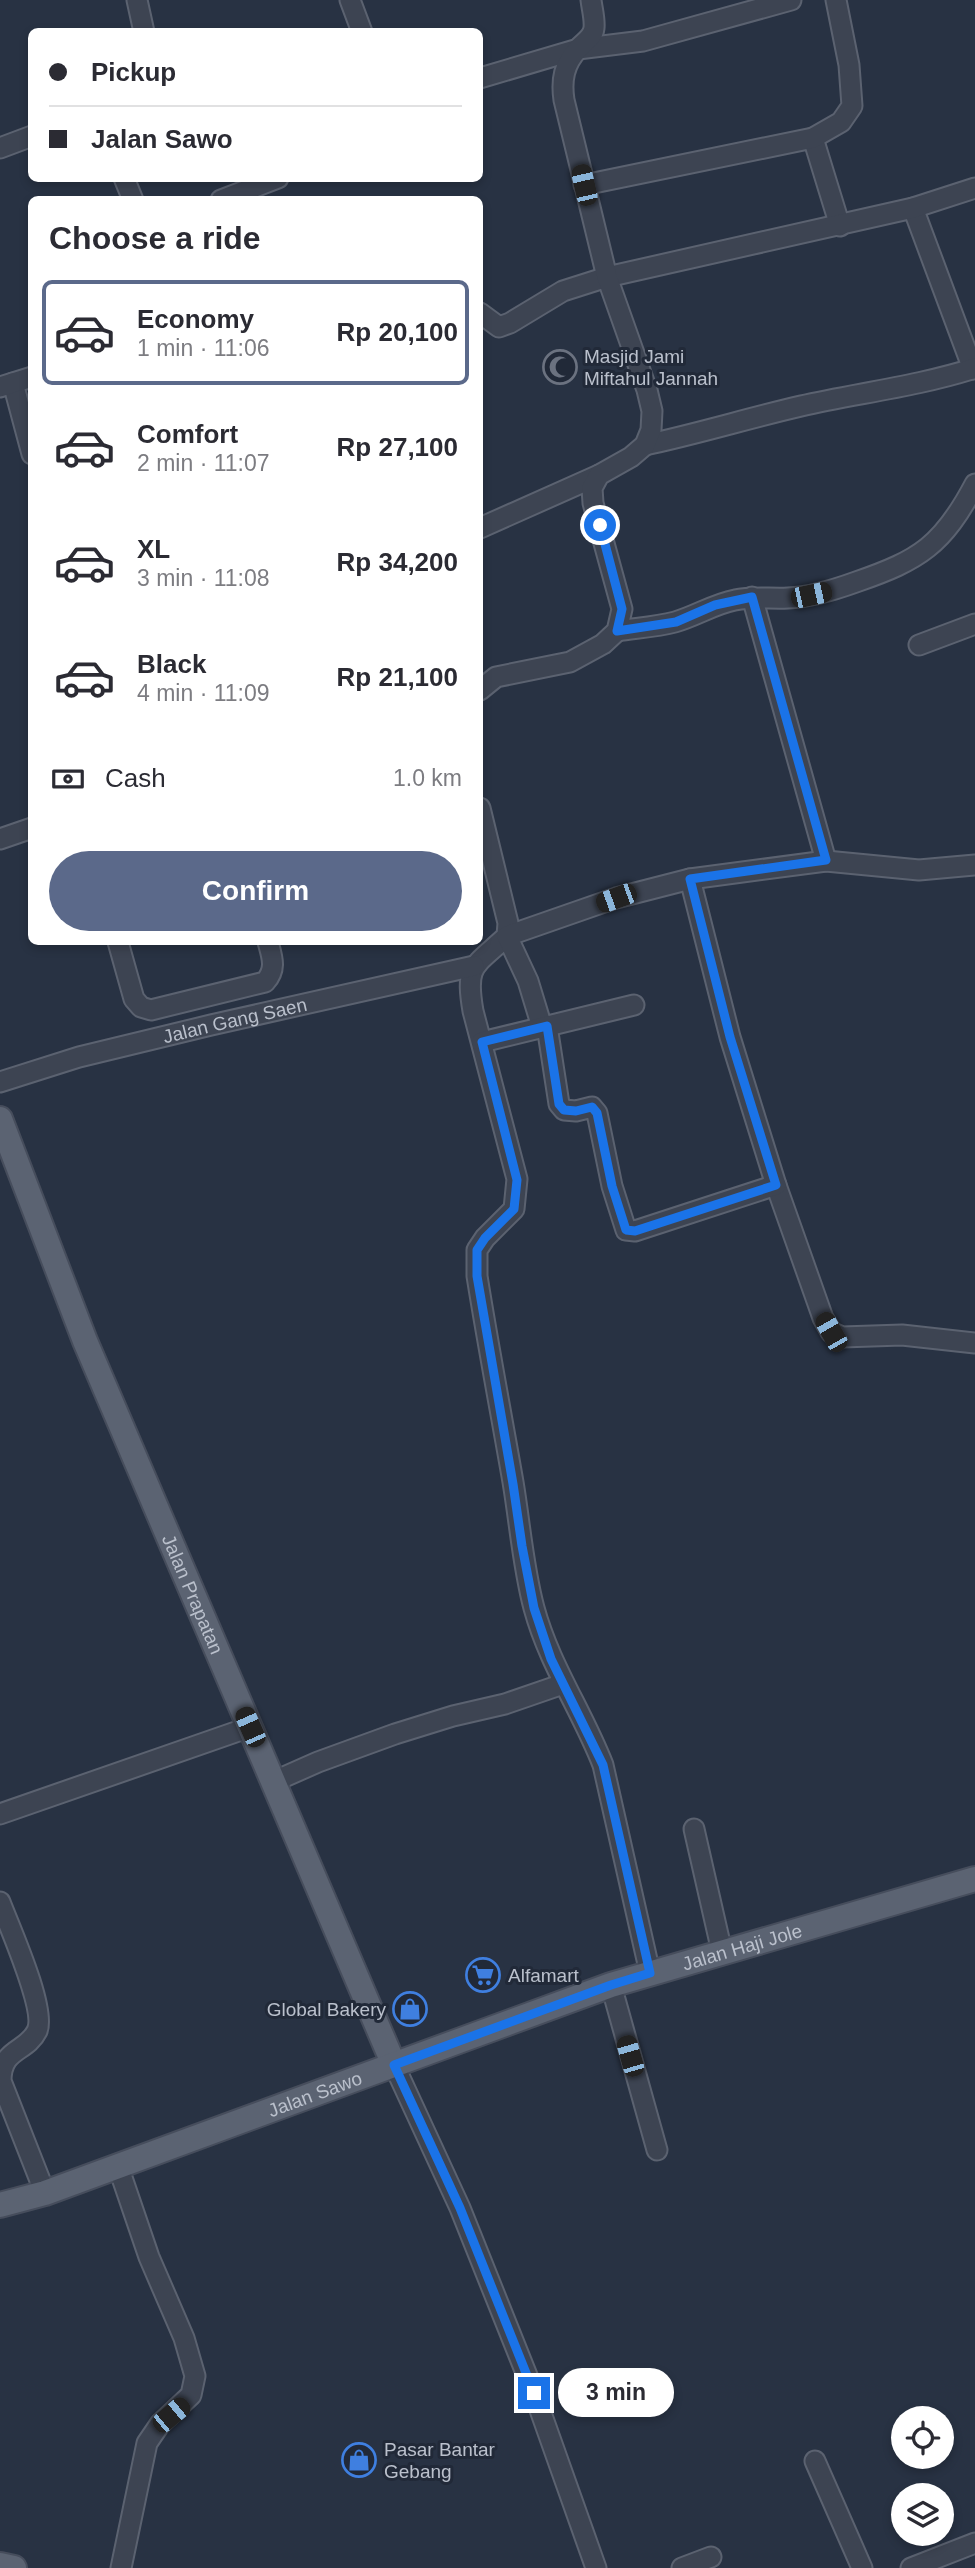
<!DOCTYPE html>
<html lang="en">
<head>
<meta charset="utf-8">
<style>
  :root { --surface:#fff; --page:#f2f2f3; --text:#2b2b33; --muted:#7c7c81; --line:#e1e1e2; --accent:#5b698a }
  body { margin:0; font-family:Helvetica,sans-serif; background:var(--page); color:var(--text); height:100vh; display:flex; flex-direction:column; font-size:26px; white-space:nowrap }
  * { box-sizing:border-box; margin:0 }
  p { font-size:23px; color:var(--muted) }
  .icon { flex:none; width:38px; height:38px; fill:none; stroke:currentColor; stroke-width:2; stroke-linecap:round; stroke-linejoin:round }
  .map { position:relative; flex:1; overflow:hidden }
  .sheet { position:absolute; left:28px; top:196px; width:455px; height:749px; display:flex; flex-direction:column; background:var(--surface); border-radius:10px; box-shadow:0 4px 10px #0003 }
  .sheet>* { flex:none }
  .banner { position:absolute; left:28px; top:28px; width:455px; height:154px; border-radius:10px; box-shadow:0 4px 10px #0003; display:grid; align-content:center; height:154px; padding:0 21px; background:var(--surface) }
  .fabs { position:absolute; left:891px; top:2406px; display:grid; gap:14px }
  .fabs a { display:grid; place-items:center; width:63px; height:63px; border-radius:50%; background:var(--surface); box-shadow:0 4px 10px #0003; font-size:35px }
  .end { position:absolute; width:32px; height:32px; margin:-16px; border:9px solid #1a73e8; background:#fff; box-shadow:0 0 0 4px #fff }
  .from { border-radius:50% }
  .bubble { position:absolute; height:49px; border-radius:24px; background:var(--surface); box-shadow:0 4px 10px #0003; font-size:23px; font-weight:800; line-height:49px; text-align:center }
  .car { position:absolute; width:21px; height:42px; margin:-21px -10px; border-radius:9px; box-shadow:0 0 5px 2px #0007; background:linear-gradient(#222 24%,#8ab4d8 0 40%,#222 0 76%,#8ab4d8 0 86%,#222 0) }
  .banner b { display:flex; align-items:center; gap:24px; height:66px; font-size:26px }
  .banner b+b { border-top:2px solid var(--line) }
  .banner i { width:18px; height:18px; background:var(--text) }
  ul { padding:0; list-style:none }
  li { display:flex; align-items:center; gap:21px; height:105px; margin:0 14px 10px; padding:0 7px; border:4px solid transparent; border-radius:10px }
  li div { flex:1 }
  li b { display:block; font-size:26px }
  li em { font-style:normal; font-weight:800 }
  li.selected { border-color:var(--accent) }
  li>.icon { width:63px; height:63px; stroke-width:1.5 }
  h2 { padding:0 21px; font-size:32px; line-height:84px }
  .pay { display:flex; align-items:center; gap:18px; height:77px; padding:0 21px; font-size:26px }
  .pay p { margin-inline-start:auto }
  .action { display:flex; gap:14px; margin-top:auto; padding:14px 21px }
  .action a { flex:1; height:80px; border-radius:42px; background:var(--accent); color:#fff; font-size:28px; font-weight:800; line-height:80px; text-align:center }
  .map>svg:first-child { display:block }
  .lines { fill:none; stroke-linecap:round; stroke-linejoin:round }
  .minor-casing { stroke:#5b6270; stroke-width:23 }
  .major-casing { stroke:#464d5c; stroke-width:28 }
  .minor { stroke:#3d4452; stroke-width:19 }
  .major { stroke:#5b6372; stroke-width:24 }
  .route { stroke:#1a73e8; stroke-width:9 }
  .labels { text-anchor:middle; stroke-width:6; stroke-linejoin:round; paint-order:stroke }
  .poi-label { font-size:19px; fill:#bac0cc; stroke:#212938; text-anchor:start }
  .street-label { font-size:19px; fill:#bac0cc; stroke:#212938 }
</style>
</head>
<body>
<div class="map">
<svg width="975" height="2568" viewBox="0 0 975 2568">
  <rect width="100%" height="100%" fill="#283243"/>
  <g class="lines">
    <!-- minor casing -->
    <g class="minor-casing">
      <g id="minor">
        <path d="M137,0l7,32"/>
        <path d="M350,0l12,32"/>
        <path d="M480,78l98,-29 65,-8 148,-41"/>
        <path d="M813,138l27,88"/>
        <path d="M0,148l32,-12"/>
        <path d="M124,178l9,22"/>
        <path d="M584,185l229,-47 28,-16 11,-16 -3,-41 -13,-65"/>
        <path d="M221,200l57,-22"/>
        <path d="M913,208l60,161"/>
        <path d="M480,313l19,14 11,-4 53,-32 44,-14 306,-69 62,-20"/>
        <path d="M13,383l19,71"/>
        <path d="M0,387l32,-10"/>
        <path d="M645,445c52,-11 104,-27 156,-39 58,-13 118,-20 174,-38"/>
        <path d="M480,528l119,-53"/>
        <path d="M752,597l74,264"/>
        <path d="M617,631c19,-3 39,-4 58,-9 21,-6 39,-18 60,-22 18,-4 35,-1 53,-2 24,-1 46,-8 68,-16 64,-22 87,-37 119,-98"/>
        <path d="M919,645l56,-21"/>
        <path d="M480,690l16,-13 74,-15 33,-18 14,-13 5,-22 -29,-106 -1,-15 7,-13 32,-18 14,-12 6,-15 1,-19 -5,-21 -40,-113 -43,-177c-3,-20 0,-36 14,-51 6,-7 15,-11 16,-21 1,-9 -2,-19 -3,-28"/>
        <path d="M480,808l28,115 -1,13c-33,31 -42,28 -34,75l44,168 -3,30 -29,29 -8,12v26c11,69 24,137 36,206 7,42 10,85 21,126 15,56 48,103 69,157l47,208"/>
        <path d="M0,839l32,-11"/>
        <path d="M690,879l40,158 46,148 47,133 8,14 11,5 60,-2 73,8"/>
        <path d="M118,942l16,57 7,8 10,3 114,-28c12,-13 7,-25 3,-40"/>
        <path d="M547,1026l12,78 5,6 12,1 16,-4 5,6 15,73 14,44 9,1 141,-46"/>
        <path d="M542,1027l-14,-46 -21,-45 109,-38 74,-19 136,-18 93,9 56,-5"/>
        <path d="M482,1042l152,-37"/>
        <path id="s1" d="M0,1082l79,-25 132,-32 263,-59"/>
        <path d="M275,1781l43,-19 77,-28 58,-18 52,-12 58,-20"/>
        <path d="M0,1814l250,-87"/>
        <path d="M694,1829l28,123"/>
        <path d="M0,1902c9,24 47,108 37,129 -11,22 -36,17 -36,50l44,112"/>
        <path d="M611,1985l46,165"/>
        <path d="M394,2065l66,143 74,185 62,175"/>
        <path d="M118,2166l31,91 35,81 11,38 -4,19 -31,29 -13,19 -26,125"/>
        <path d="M815,2461l47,107"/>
        <path d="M682,2568l29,-11"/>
        <path d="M911,2568l64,-25"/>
      </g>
    </g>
    <!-- major casing -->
    <g class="major-casing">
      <g id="major">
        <path id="s2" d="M0,1119l85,222 309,724"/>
        <path id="s3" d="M0,2205l45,-12 566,-208 364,-106"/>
        <path d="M0,2565l14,3"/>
      </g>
    </g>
    <!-- minor -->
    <use href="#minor" class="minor"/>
    <!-- major -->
    <use href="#major" class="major"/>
  </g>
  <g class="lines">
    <!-- route -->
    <path class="route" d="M534,2393l-74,-185 -66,-143 217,-80 39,-12 -47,-208 -52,-106 -17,-51 -12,-62 -9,-62 -36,-208v-26l8,-12 29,-29 3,-29 -35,-138 65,-16 12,78 5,6 12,1 16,-4 5,6 15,73 14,44 9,1 141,-46 -46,-148 -40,-158 136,-19 -74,-263 -37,8 -39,17 -59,9 5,-22 -22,-84"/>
  </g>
  <!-- icons -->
  <defs>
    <g id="mosque-ring" transform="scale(1.75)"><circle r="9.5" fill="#212938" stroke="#6b7280" stroke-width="1.5"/><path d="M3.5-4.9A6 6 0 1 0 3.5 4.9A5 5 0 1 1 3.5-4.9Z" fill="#6b7280"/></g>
    <g id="supermarket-ring" transform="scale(1.75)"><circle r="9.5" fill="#212938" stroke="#3f7fe0" stroke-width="1.5"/><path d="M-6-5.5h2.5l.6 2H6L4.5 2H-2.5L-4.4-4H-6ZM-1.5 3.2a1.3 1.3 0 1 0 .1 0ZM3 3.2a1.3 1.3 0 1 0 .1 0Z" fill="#3f7fe0"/></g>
    <g id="shop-ring" transform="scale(1.75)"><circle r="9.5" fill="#212938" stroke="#3f7fe0" stroke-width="1.5"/><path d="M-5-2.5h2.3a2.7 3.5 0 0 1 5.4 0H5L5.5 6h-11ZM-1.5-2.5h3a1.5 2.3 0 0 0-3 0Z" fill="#3f7fe0"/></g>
  </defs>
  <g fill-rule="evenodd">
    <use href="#mosque-ring" x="560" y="367"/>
    <use href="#supermarket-ring" x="483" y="1975"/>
    <use href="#shop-ring" x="410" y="2009"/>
    <use href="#shop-ring" x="359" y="2460"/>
  </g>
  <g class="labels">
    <!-- poi labels -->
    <g class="poi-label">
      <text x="584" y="363">Masjid Jami<tspan x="584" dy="22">Miftahul Jannah</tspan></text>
      <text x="508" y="1982">Alfamart</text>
      <text x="386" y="2016" text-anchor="end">Global Bakery</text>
      <text x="384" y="2456">Pasar Bantar<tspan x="384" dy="22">Gebang</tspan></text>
    </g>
    <!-- street labels -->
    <g class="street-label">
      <text dy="7" stroke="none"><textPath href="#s1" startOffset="243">Jalan Gang Saen</textPath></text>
      <text dy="7" stroke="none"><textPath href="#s2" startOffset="513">Jalan Prapatan</textPath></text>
      <text dy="7" stroke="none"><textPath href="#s3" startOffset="786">Jalan Haji Jole</textPath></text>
      <text dy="7" stroke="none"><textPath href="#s3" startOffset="334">Jalan Sawo</textPath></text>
    </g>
  </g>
</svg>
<div class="fabs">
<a><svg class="icon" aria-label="locate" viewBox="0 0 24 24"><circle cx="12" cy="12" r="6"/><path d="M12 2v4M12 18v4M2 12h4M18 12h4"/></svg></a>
<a><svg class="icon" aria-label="layers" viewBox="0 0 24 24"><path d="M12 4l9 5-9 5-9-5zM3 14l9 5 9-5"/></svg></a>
</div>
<i class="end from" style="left:600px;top:525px"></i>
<i class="end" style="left:534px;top:2393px"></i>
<div class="bubble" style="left:558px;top:2368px;width:116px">3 min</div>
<i class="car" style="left:584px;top:185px;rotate:347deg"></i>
<i class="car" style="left:811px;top:595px;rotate:78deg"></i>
<i class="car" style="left:616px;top:898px;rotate:250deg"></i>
<i class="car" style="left:831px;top:1332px;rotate:330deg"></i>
<i class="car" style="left:250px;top:1727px;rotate:336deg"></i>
<i class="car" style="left:630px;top:2056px;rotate:344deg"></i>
<i class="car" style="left:171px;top:2415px;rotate:50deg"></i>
<div class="banner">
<b><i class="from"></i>Pickup</b>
<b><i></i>Jalan Sawo</b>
</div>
<section class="sheet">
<h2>Choose a ride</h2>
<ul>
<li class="selected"><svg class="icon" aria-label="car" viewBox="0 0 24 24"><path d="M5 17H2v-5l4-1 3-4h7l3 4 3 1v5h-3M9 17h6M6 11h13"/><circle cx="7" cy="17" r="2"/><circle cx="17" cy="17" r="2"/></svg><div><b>Economy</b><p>1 min · 11:06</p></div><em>Rp 20,100</em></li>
<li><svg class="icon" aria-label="car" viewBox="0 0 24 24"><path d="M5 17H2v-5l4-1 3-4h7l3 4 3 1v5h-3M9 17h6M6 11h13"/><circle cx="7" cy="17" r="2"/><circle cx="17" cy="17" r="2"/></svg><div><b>Comfort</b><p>2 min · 11:07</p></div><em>Rp 27,100</em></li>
<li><svg class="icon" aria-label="car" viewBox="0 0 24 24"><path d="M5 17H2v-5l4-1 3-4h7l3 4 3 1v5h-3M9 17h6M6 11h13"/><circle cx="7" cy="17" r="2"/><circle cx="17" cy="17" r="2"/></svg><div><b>XL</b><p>3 min · 11:08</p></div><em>Rp 34,200</em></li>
<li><svg class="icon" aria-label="car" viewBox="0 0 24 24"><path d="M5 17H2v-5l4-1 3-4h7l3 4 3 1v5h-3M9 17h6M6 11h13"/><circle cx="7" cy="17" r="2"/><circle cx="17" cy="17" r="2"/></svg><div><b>Black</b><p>4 min · 11:09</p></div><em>Rp 21,100</em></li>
</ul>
<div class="pay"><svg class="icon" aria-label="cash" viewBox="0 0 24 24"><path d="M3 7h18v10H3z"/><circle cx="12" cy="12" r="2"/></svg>Cash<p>1.0 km</p></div>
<div class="action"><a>Confirm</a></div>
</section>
</div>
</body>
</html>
